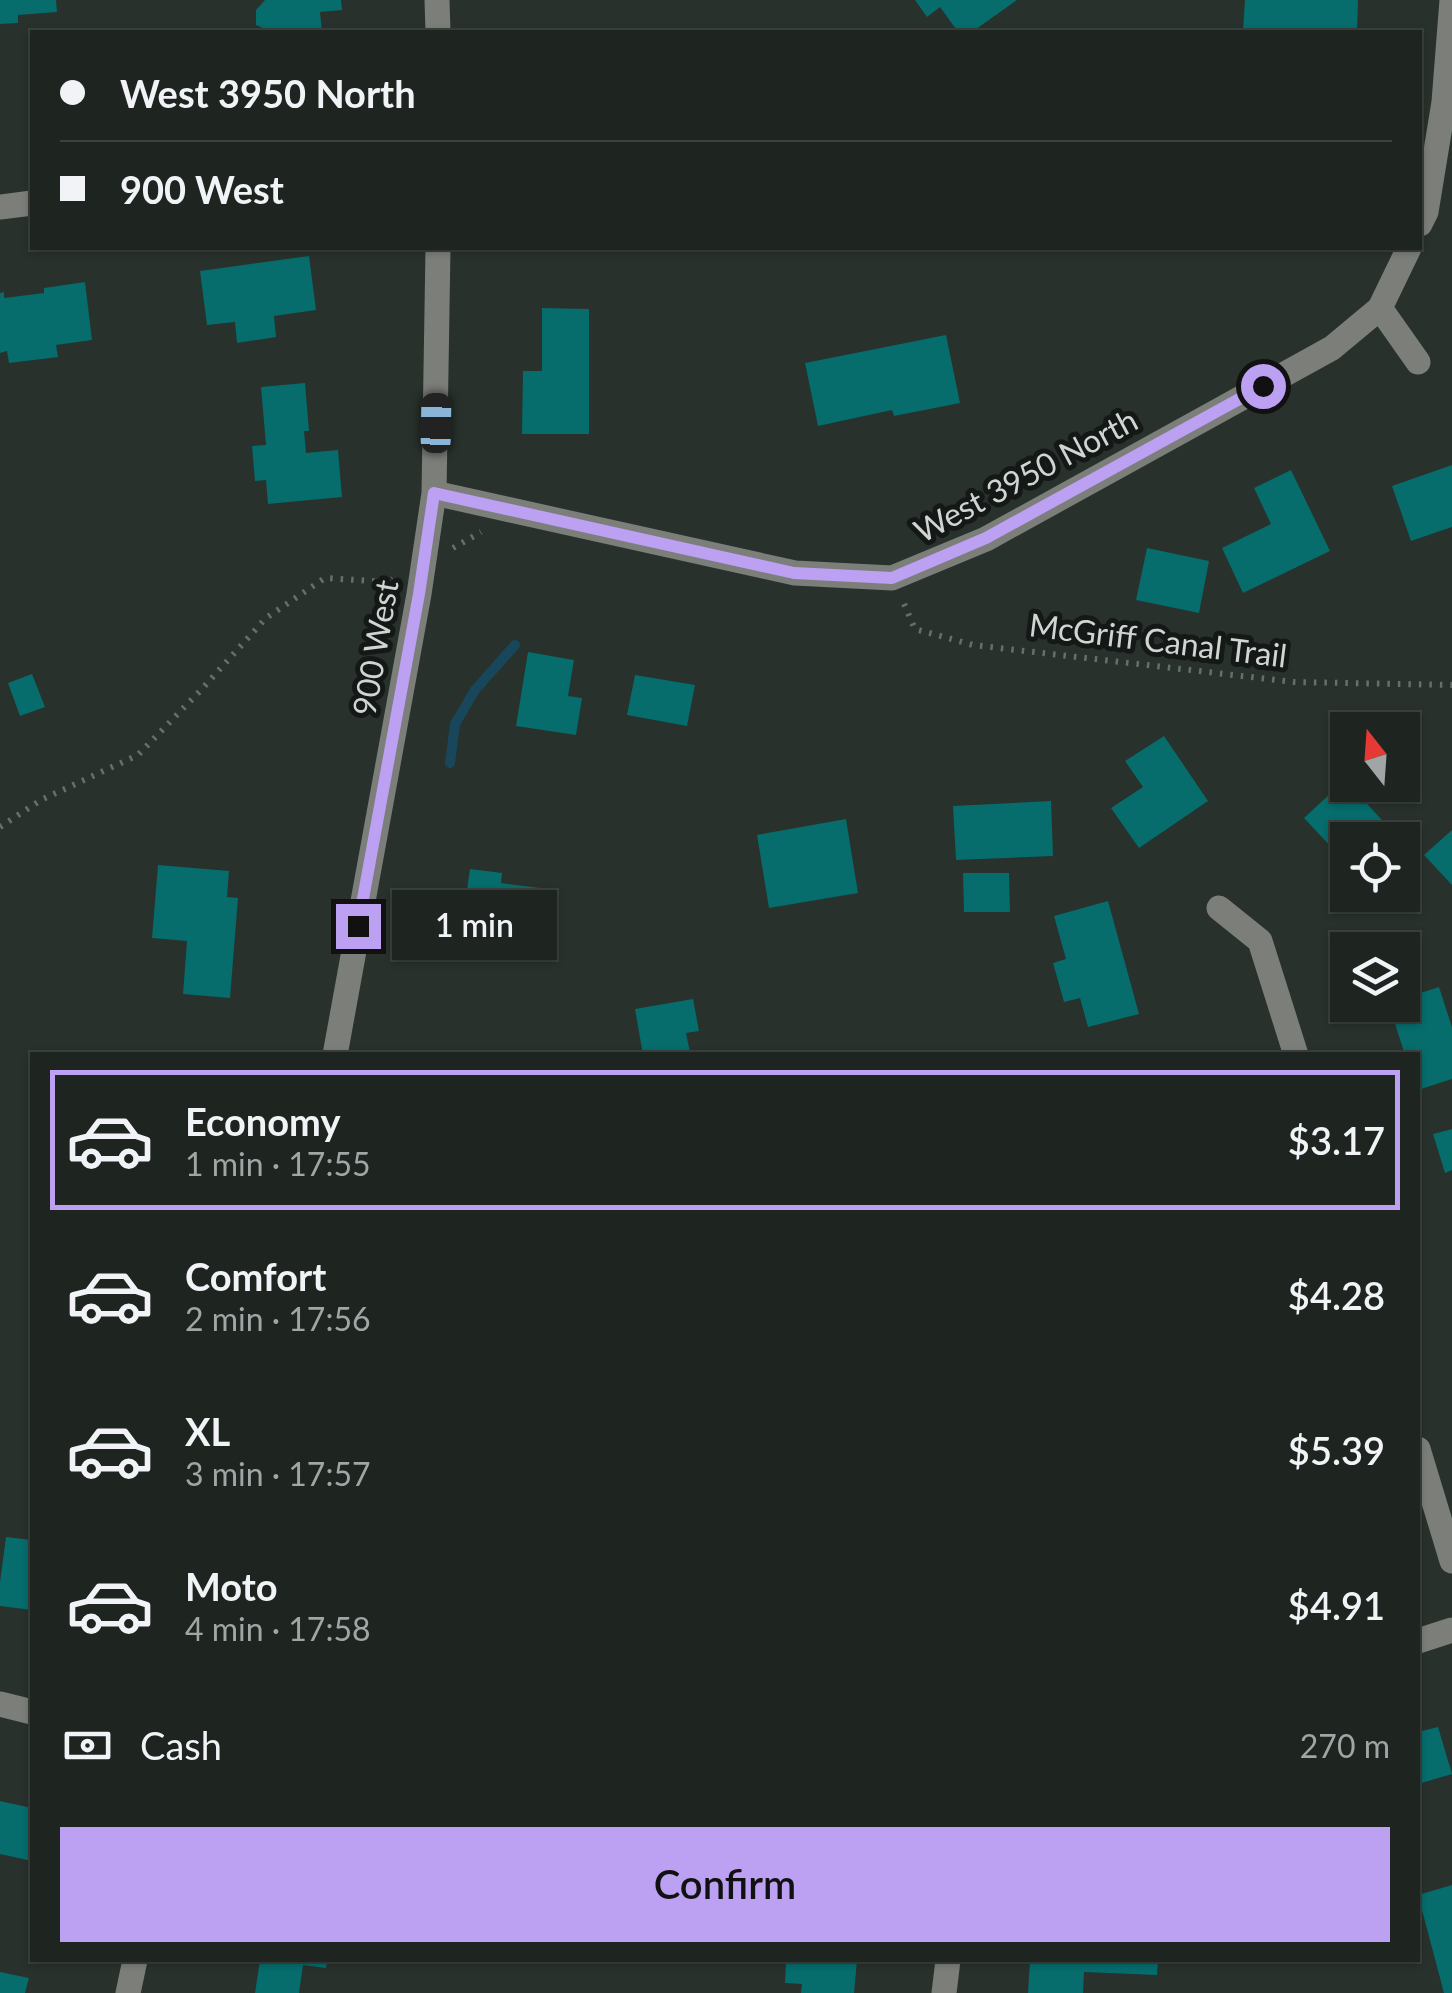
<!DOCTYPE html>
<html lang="en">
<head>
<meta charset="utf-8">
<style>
  :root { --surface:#1e2521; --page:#2b312e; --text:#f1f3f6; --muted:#a1a5a5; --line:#3c423f; --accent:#bca0f2 }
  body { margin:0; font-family:Lato,sans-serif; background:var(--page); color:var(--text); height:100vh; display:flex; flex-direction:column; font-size:38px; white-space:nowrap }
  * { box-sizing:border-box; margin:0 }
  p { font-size:32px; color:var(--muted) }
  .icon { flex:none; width:55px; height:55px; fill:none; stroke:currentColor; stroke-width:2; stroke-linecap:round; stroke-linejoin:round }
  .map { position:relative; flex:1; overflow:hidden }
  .drawer { position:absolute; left:30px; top:1052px; width:1390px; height:910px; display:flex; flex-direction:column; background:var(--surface); border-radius:0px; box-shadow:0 2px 8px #0004,0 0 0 2px var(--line) }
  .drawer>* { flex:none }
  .top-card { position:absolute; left:30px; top:30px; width:1392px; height:220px; border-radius:0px; box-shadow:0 2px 8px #0004,0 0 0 2px var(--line); display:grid; align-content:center; height:220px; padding:0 30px; background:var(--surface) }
  .needle { width:65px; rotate:343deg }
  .buttons { position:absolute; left:1330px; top:712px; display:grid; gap:20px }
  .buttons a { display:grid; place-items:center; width:90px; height:90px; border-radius:0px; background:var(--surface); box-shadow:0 2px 8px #0004,0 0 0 2px var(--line); font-size:50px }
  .end { position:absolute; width:45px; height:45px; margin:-22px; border:12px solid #bca0f2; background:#111; box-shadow:0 0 0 5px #111 }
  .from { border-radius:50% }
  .bubble { position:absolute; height:70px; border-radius:0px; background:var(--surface); box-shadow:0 2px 8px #0004,0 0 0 2px var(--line); font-size:32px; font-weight:600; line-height:70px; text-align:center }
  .car { position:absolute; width:30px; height:60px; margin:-30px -15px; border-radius:12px; box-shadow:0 0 8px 2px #0007; background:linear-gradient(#222 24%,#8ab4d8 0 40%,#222 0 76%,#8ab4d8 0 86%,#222 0) }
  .top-card b { display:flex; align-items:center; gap:35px; height:95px; font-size:38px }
  .top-card b+b { border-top:2px solid var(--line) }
  .top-card i { width:25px; height:25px; background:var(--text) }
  ul { padding:18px 0 0; list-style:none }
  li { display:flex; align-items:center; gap:30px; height:140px; margin:0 20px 15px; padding:0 10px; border:5px solid transparent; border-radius:0px }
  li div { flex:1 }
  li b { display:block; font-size:38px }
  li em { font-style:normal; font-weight:600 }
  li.active { border-color:var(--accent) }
  li>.icon { width:90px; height:90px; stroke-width:1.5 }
  .pay { display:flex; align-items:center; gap:25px; height:110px; padding:0 30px; font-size:38px }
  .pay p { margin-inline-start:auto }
  .primary-button { display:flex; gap:20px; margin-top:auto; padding:20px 30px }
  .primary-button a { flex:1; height:115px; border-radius:0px; background:var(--accent); color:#111; font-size:40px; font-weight:600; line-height:115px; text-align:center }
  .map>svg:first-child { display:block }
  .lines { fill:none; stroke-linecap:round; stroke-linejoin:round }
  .stream { stroke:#18465b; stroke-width:10 }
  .building { fill:#066c6c }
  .path { stroke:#676f6a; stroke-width:6; stroke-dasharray:2.5 8; stroke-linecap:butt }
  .minor { stroke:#7c7e7a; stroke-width:25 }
  .route { stroke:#bca0f2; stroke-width:12 }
  .labels { text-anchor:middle; stroke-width:10; stroke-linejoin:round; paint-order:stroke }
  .street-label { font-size:32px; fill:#d0d5d2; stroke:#141816 }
</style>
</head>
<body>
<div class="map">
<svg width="1452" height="1993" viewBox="0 0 1452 1993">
  <rect width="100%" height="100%" fill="#28312c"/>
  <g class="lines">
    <!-- stream -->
    <path class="stream" d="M450,763l5,-39 20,-34 40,-45"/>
  </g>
  <!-- building -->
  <path class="building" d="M0,0h56l1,12 -39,3v8l-18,1z
    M265,0h76l1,10 -22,2 2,20h-51l-15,-7v-15z
    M915,0h102l-45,32h-14l-18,-25 -13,10z
    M1245,0h113l-1,32 -114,-2z
    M309,256l7,54 -42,6 2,21 -39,6 -2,-21 -28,3 -7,-54z
    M85,282l7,58 -36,5 2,12 -49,6 -2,-12 -7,2v-60l4,-1v6l40,-5v-5z
    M542,308l47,1v125h-67l1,-63h19z
    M946,335l14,68 -66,13 -2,-6 -74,16 -13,-63z
    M305,383l4,48h-5l2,22 32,-3 4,47 -74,7 -2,-24 -11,1 -3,-35 14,-1 -5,-58z
    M1452,465v62l-41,14 -19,-55z
    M1291,470l39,81 -87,42 -21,-45 49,-24 -17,-36z
    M1147,548l62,13 -10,52 -63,-13z
    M528,652l46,8 -6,36 14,2 -6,37 -60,-9z
    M32,674l13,33 -25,9 -12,-33z
    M635,675l60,10 -8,41 -60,-11z
    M1164,736l44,65 -69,47 -28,-40 32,-21 -18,-26z
    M1345,780l3,5h2l50,55h-52v25l-44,-47z
    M1051,801l2,55 -97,4 -3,-54z
    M846,819l12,74 -89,15 -12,-73z
    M1452,830v55l-28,-30z
    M1402,842l11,12 -11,10z
    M158,865l71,6 -2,26 11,1 -8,100 -47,-4 4,-53 -35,-3z
    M470,869l32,4 -1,10 55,7 -8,54 -87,-11z
    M963,873h46l1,39h-46z
    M1108,901l31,113 -51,13 -8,-29 -16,4 -11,-39 13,-4 -12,-43z
    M1439,987l13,40v52l-34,11v-35h-13l-16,-50h13v-6z
    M693,999l6,32 -13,2 4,19 -21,3h-26l-8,-46z
    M1452,1129v41l-7,3 -12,-39z
    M6,1537l26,3v70l-32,-4v-24z
    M1438,1727l14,47 -34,10v-52z
    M0,1801l32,7v53l-32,-7z
    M1452,1885v108h-8l-26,-98z
    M260,1960h67l-1,8 -23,-3 -4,28h-44z
    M769,1960h88l-3,33h-53l1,-9 -17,-1 1,-19 -17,-1z
    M1030,1960l59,2v-2h69l-1,15 -73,-3 -1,21h-55z
    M0,1972l29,6 -4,15h-25z"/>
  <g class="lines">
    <!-- path -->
    <path class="path" d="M453,548l28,-16
      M904,604l11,25 58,16 321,37 158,3
      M0,827l41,-27 97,-45 63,-65 65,-72 59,-40 63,4 5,-3"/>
    <!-- minor -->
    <path class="minor" d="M437,0l1,32
      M0,207l32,-4
      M1420,224l6,-12 18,-110 8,-102
      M1409,248l-29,60 38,54
      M434,493l361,80 97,5 94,-39 346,-191 48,-40
      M1219,908l41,33 36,114
      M335,1055l84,-461 15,-101 4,-245
      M1418,1449l34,112
      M1418,1641l34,-11
      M0,1704l32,8
      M128,1993l7,-33
      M944,1993l4,-33"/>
  </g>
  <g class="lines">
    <!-- route -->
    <path class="route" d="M358,926l61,-332 15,-101 360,80 98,5 94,-40 277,-152"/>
  </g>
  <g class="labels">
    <!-- street labels -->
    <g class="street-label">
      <text transform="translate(1026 476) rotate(-28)" y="11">West 3950 North</text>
      <text transform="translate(1158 641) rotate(7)" y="11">McGriff Canal Trail</text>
      <text transform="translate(376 648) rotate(-80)" y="11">900 West</text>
    </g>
  </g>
</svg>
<div class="buttons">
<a><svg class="needle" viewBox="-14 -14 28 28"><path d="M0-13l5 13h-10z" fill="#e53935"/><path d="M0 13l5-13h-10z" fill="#a1a5a5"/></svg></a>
<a><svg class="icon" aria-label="locate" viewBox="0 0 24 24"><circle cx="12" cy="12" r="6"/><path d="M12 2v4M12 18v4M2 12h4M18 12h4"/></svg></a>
<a><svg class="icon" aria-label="layers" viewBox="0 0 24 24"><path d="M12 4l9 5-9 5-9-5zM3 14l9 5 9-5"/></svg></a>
</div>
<i class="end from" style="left:1263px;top:386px"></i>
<i class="end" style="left:358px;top:926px"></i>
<div class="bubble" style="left:392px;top:890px;width:165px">1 min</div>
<i class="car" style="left:436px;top:423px;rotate:1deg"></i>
<div class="top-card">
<b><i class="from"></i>West 3950 North</b>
<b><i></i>900 West</b>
</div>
<section class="drawer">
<ul>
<li class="active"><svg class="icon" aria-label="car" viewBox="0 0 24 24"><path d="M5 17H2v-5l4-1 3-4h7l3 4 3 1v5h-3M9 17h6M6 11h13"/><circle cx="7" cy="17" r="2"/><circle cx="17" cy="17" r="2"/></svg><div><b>Economy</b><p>1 min · 17:55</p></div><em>$3.17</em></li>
<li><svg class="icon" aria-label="car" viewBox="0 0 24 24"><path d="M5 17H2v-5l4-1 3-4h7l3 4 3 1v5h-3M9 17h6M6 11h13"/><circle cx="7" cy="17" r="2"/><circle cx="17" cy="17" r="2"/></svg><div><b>Comfort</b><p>2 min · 17:56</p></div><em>$4.28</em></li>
<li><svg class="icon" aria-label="car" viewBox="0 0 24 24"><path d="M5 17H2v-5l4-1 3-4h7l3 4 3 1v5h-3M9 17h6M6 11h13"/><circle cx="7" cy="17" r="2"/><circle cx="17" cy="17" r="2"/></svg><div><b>XL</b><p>3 min · 17:57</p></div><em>$5.39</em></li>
<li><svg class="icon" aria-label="car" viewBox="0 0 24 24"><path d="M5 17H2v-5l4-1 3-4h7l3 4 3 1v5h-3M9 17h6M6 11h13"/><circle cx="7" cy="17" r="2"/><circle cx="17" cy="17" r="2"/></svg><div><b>Moto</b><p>4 min · 17:58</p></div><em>$4.91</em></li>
</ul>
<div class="pay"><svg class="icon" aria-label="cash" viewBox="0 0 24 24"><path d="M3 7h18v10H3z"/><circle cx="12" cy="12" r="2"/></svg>Cash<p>270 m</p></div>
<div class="primary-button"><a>Confirm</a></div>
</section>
</div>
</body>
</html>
